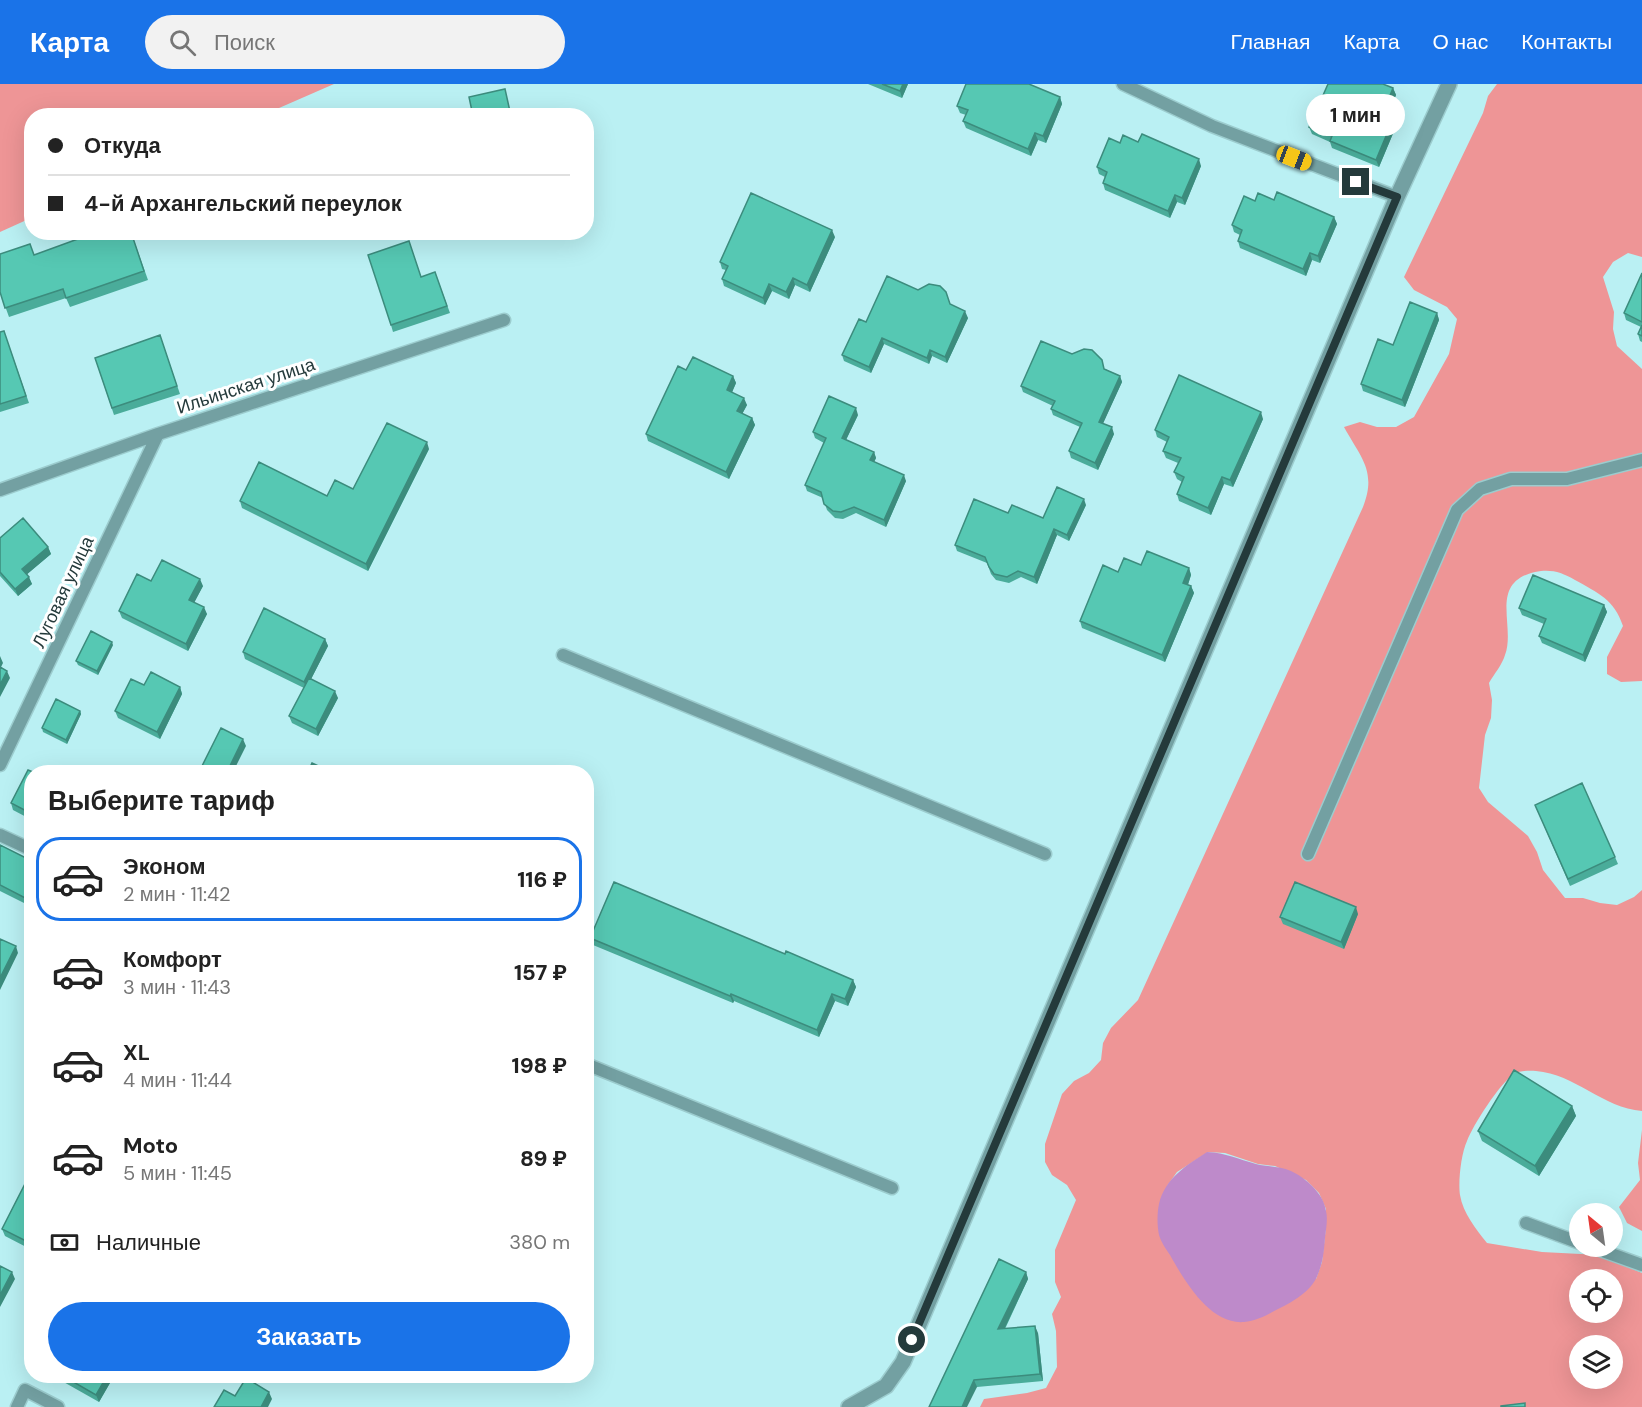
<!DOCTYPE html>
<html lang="ru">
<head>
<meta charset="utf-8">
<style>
  :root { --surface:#fff; --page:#f2f2f2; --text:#222; --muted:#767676; --line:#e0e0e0; --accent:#1a73e8 }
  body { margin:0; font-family:"DM Sans",sans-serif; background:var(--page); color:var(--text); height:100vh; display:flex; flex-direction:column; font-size:22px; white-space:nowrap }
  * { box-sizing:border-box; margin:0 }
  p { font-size:20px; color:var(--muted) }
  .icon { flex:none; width:33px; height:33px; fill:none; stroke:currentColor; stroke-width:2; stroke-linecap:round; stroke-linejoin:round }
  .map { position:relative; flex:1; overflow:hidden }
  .drawer { position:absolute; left:24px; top:681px; width:570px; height:618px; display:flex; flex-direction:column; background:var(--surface); border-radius:24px; box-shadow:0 6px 24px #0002 }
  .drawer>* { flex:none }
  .guide { position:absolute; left:24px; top:24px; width:570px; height:132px; border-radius:24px; box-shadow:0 6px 24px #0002; display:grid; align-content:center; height:132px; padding:0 24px; background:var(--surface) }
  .needle { width:39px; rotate:331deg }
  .fabs { position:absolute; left:1569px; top:1119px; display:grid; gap:12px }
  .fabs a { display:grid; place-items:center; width:54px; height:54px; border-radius:50%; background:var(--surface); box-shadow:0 6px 24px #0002; font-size:30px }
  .end { position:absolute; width:27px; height:27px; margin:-14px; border:8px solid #243a3b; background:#fff; box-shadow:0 0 0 3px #fff }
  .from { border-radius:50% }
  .bubble { position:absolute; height:42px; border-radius:21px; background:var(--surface); box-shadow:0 6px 24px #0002; font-size:20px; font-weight:800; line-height:42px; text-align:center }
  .car { position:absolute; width:18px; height:36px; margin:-18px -9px; border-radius:8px; box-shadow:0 0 4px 2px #0007; background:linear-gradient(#f5c518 24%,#345 0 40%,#f5c518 0 76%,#345 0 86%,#f5c518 0) }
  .guide b { display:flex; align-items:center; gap:21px; height:57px; font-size:22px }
  .guide b+b { border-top:2px solid var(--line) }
  .guide i { width:15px; height:15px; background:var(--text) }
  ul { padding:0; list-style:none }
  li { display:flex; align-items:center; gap:18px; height:84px; margin:0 12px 9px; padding:0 12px; border:3px solid transparent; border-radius:24px }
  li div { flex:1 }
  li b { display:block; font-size:22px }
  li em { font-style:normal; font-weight:800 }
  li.on { border-color:var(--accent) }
  li>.icon { width:54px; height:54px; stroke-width:1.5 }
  h2 { padding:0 24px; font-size:27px; line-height:72px }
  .pay { display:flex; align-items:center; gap:15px; height:66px; padding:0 24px; font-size:22px }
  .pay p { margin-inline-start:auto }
  .button { display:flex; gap:12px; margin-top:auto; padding:12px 24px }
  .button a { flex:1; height:69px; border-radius:36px; background:var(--accent); color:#fff; font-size:24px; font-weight:800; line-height:69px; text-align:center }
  header { display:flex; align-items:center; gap:36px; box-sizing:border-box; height:84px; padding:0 30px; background:var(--accent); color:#fff }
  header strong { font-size:28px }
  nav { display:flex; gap:33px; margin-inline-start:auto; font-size:21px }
  .search { width:420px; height:54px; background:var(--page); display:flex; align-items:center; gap:15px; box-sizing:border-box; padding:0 21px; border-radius:33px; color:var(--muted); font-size:22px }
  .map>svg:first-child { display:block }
  .forest { fill:#ee9596; fill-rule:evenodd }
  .water { fill:#be8aca }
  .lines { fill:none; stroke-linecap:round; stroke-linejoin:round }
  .service-casing { stroke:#9cccce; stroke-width:15 }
  .minor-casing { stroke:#9cccce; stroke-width:18 }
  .service { stroke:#73a0a2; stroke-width:12 }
  .minor { stroke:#73a0a2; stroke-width:15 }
  .wall { fill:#4aac9a }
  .shaded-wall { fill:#3c8c7d }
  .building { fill:#56c8b3; stroke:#3c8c7d; stroke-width:1.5 }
  .route { stroke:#243a3b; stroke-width:8 }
  .labels { text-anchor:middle; stroke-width:6; stroke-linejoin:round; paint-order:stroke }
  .street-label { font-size:18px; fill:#243a3b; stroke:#fff }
</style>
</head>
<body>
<header>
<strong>Карта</strong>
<div class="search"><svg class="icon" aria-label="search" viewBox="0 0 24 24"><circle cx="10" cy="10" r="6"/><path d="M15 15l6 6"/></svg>Поиск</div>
<nav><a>Главная</a><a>Карта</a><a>О нас</a><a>Контакты</a></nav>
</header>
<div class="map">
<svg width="1642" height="1323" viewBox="0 0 1642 1323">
  <rect width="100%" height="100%" fill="#baf0f3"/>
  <!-- forest -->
  <path class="forest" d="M0,0h334l-71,31 -231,1 -1,102 -31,14z
    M1497,0h145v173l-14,-4 -15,9 -10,15 11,35 -1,17 4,17 25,23v312l-21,1 -14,-8v-17l16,-31c-9,-27 -25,-33 -48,-46 -14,-8 -24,-11 -40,-8 -47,11 -19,54 -30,83 -3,10 -11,19 -16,28l3,17 -1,18 -6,17 -6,53 9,14 40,34 9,16 6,18 22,28h18l17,5 17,2 17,-8 8,-7v221c-39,-3 -67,-37 -106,-40 -7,-1 -17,0 -22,3 -14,9 -41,51 -47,67 -6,13 -9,41 -7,54 3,18 16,34 27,48l55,9 58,3 42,18v134h-662l4,-8 43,-6 19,-5 11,-21 -1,-36 -4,-17 9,-17 -6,-15v-32l21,-50 -9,-15 -15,-10 -7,-13v-18l17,-50 12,-13 15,-8 12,-13 2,-17 8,-15 27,-28 225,-493c14,-36 -2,-49 -19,-80l16,-5 17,5h19l18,-10 35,-63 8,-35 -10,-12 -33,-17 -10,-13 79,-164 5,-17zM1208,1068l17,1 33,11 17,2 31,14 13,13 7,16v18l-4,35 -6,17 -149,-93 10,-14zM1580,1196h32v32h-32zM1580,1262h32v32h-32z
    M1642,1046v101l-15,-8 -8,-16 21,-27 -2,-17z"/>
  <!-- water -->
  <path class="water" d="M1207,1068c19,1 31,7 49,12 12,3 23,2 35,7 15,7 33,23 35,40 2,8 0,18 -1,27 -1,13 -2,24 -7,36 -5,15 -22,26 -36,33 -12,6 -24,14 -38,15 -34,3 -60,-42 -74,-67 -4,-6 -9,-13 -11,-20 -2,-10 -2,-22 0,-31 6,-26 28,-39 48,-52z"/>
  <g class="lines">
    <!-- service casing -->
    <g class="service-casing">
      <path id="service" d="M1123,0l89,42 185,71
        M0,406l158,-56 346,-114
        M563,571l482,199
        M0,681l158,-331
        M0,751l32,15
        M1308,770l149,-344 23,-21 31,-10h56l75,-19
        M586,980l306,124
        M1526,1139l54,20
        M1589,1162l53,19
        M17,1323l8,-17 33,17"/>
    </g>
    <!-- minor casing -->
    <g class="minor-casing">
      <path id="minor" d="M849,1323l37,-21 17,-24 494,-1165 52,-113"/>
    </g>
    <!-- service -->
    <use href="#service" class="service"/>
    <!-- minor -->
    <use href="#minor" class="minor"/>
  </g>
  <!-- wall -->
  <path class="wall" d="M868,0h40l-6,14z
    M1393,4l3,7 -8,19 6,3 3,7 -18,43 -47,-19 -2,-6 -18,-8 -3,-7z
    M1060,13l2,7 -16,39 -8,-3 -7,16 -65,-28 -3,-7 3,-6 -6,-2 -3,-7z
    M1138,58l63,24 -16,39 -8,-3 -7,16 -65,-28 -2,-7 2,-6 -6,-3 -2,-7 23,-24z
    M1274,116l60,17 3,7 -17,39 -8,-3 -6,16 -66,-28 -2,-7 2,-6 -6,-3 -2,-7 23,-24z
    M131,148l17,48 -78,27 -4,-9 -57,19 -9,-25 34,-37z
    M835,153l-25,55 -15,-7 -6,14 -17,-8 -7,14 -41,-19 -2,-7 4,-9 -4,-1 -2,-7z
    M435,188l15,41 -57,19 -2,-7 30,-48z
    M1642,189v69l-2,-1 -2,-7 3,-7 -15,-7 -2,-7z
    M950,220l18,14 -21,45 -15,-7 -3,8 -45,-20 -13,29 -27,-12 -2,-6 24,-33z
    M1437,229l2,7 -34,87 -42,-16 -2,-7 32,-39z
    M4,247l25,72 -29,9v-80z
    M160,251l20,59 -66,21 -19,-57z
    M1105,285l15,7 2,6 -19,41 11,11 -16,36 -27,-12 -2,-7 11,-24 -27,-12 -2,-6 2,-3 -30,-14 -2,-6z
    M686,286l47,6 3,7 -4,9 15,13 -5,9 10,4 3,7 -26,54 -81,-38 -2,-7z
    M858,331l-12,25 28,12 2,6 -2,4 32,19 -20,46 -30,-14 -13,6 -8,-1 -8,-8 -4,-12 -16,-7 -2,-6 19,-42 -9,-5 -2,-6z
    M1263,335l-30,68 -9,-3 -13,31 -32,-14 -2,-7 5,-12 -5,-3 -3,-7 4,-9 -12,-5 -3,-7 4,-9 -10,-5 -2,-7z
    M429,365l-61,122 -126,-63 -2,-7 87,-5 26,-7z
    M1086,421l-17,36 -12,-6 -20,49 -16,-7 -12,6 -13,-3 -5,-6 -4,-11 -30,-12 -2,-6 53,-32 35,5z
    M0,454l48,9 3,7 -24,20 5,10 -14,12 -18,-20z
    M1141,481l48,3 2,7 -3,10 3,1 3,7 -29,69 -83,-34 -2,-7 38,-49z
    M151,497l52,5 -9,16 13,12 -19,37 -66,-33 -3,-7z
    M1604,521l3,7 -22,50 -43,-19 -3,-7 5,-12 -22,-9 -3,-7z
    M325,555l3,7 -17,33 27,19 -20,38 -26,-13 -3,-7 15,-28 -59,-29 -2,-7z
    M113,561l-15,30 -20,-10 -2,-4z
    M180,603l2,7 -22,45 -42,-21 -3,-7z
    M80,627l1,3 -14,30 -24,-12 -1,-4z
    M32,688v48l-19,-10 -2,-7z
    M1535,721l80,52 3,7 -48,22z
    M0,761l32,16v46l-32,-16z
    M1358,830l-14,35 -61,-25 -3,-7z
    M590,854l195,16 68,26 3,7 -8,19 -13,-5 -16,36 -85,-36 -1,2 -140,-58z
    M1572,1022l4,10 -37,60 -57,-35 -4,-10z
    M32,1086v80l-27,-14 -3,-7z
    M1026,1188l2,7 -23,50 33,4 5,48 -66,6 -48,20z
    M53,1292h61l-15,26z"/>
  <!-- shaded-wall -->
  <path class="shaded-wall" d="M903,0h5l-6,14 -2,-7z
    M1393,4l3,7 -10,25 -3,-7z
    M1060,13l2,7 -16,39 -3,-7z
    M1394,33l3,7 -18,43 -3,-7z
    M1035,49l3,7 -7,16 -3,-7z
    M1199,75l2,7 -16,39 -3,-7z
    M1175,111l2,7 -7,16 -2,-7z
    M1334,133l3,7 -17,39 -2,-7z
    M832,146l3,7 -25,55 -3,-7z
    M1310,169l2,7 -6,16 -3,-7z
    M793,194l2,7 -6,14 -3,-7z
    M769,200l3,7 -7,14 -2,-7z
    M965,227l3,7 -21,45 -2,-6z
    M1437,229l2,7 -34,87 -3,-7z
    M882,254l2,6 -13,29 -2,-6z
    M930,266l2,6 -3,8 -2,-6z
    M733,292l3,7 -6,14 -3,-7z
    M1120,292l2,6 -21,46 -2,-6z
    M744,314l3,7 -7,13 -3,-7z
    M856,324l2,7 -14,29 -2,-6z
    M1261,328l2,7 -30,68 -3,-7z
    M752,334l3,7 -26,54 -3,-7z
    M1112,343l2,7 -16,36 -3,-7z
    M427,358l2,7 -61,122 -2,-7z
    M874,368l2,6 -4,8 -2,-6z
    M904,391l2,6 -20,46 -2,-7z
    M1222,393l2,7 -13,31 -3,-7z
    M1084,415l2,6 -17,36 -2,-6z
    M1054,445l3,6 -20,49 -3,-7z
    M48,463l3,7 -26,22 -3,-7z
    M1189,484l2,7 -5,15 -3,-7z
    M29,493l3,7 -14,12 -3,-7z
    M200,495l3,7 -11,21 -3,-7z
    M1191,502l3,7 -29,69 -3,-7z
    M1604,521l3,7 -22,50 -2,-7z
    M204,523l3,7 -19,37 -2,-7z
    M325,555l3,7 -22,43 -2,-7z
    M112,558l1,3 -15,30 -1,-4z
    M0,572l3,7 -3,6z
    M7,587l3,7 -10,19v-12z
    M180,603l2,7 -22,45 -3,-7z
    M335,607l3,7 -20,38 -2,-7z
    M80,627l1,3 -14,30 -1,-4z
    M243,655l3,7 -13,26h-6z
    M1356,823l2,7 -14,35 -3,-7z
    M16,862l2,7 -18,37v-12z
    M853,896l3,7 -8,19 -3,-7z
    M731,910l3,7 -1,2 -3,-7z
    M832,910l3,7 -16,36 -2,-7z
    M1572,1022l4,10 -37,60 -4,-10z
    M12,1188l3,7 -15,28v-12z
    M1026,1188l2,7 -27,57 -3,-7z
    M1035,1242l3,7 5,48 -3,-7z
    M107,1292h7l-15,26 -3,-7z
    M974,1296l3,7 -10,20h-5z
    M269,1308l3,7 -4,8h-7z"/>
  <!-- building -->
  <path class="building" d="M882,0h21l-3,7z
    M966,0h63l31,13 -17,39 -8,-3 -7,16 -65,-28 5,-11 -11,-4z
    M1328,0h55l10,4 -10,25 11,4 -18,43 -46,-19 2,-5 -23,-9z
    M505,5l6,27h-38l-4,-19z
    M1142,50l57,25 -17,39 -7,-3 -7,16 -65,-28 4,-11 -10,-5 12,-29 11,5 3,-8 15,7z
    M1277,108l57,25 -16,39 -8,-3 -7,16 -65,-28 4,-11 -10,-5 12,-29 11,5 3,-8 16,7z
    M751,109l81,37 -25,55 -14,-7 -7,14 -17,-8 -6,14 -41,-19 6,-13 -8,-4z
    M97,148h34l13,39 -78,27 -3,-9 -58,19 -5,-16v-38l30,-10 4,11z
    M409,157l12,36 14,-5 12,34 -56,19 -23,-70z
    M1642,189v49l-18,-9z
    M887,192l31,14 11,-6 11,2 6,6 4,12 15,7 -20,46 -15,-7 -3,8 -45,-20 -13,29 -27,-12 17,-36 7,3z
    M1410,218l27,11 -35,87 -41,-16 17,-45 15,6z
    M1642,241v11l-4,-2z
    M4,247l22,65 -26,8v-72z
    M160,251l17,51 -65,22 -17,-50z
    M1041,257l31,13 12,-5 8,1 10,10 2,9 16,7 -21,46 13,5 -17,36 -26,-12 13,-28 -31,-14 4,-8 -34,-15z
    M693,273l40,19 -6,14 17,8 -7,13 15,7 -26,54 -80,-38 32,-68 8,4z
    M1179,291l82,37 -31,68 -8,-3 -14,31 -31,-14 7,-17 -10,-5 7,-14 -18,-7 6,-14 -14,-7z
    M829,312l27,12 -14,30 32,14 -4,8 34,15 -20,45 -30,-13 -13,5 -8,-1 -9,-7 -3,-12 -16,-7 21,-47 -13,-6z
    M387,339l40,19 -61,122 -126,-63 19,-39 68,34 8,-16 18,9z
    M1057,403l27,12 -17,36 -13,-6 -20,48 -16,-6 -11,6 -13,-3 -5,-7 -4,-10 -30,-12 19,-46 34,14 4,-8 31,13z
    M23,434l25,29 -26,22 7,8 -14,12 -15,-17v-34z
    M1147,467l42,17 -6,15 8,3 -29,69 -82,-34 23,-56 15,7 6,-14 17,7z
    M162,476l38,19 -11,21 15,7 -18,37 -67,-33 18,-37 14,7z
    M1533,491l71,30 -21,50 -44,-19 7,-17 -27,-11z
    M264,524l61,31 -21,43 -61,-30z
    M91,547l21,11 -15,29 -21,-10z
    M0,583l7,4 -7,14z
    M151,588l29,15 -23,45 -42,-21 16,-32 13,6z
    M309,594l26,13 -19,38 -27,-13z
    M56,615l24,12 -14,29 -24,-12z
    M221,644l22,11 -16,33h-28z
    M312,679l19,9h-23z
    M28,686l5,2h-1v42l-21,-11z
    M1582,699l33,74 -47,22 -33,-74z
    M0,761l32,16 -1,40 -31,-16z
    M614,798l171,72 1,-3 67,29 -8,19 -13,-5 -15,36 -86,-36 -1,2 -140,-58z
    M1295,798l61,25 -15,35 -61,-25z
    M0,855l16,7 -16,32z
    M1514,986l58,36 -37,60 -57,-35z
    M32,1086v74l-30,-15z
    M999,1175l27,13 -28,57 37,-3 5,48 -66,6 -12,27h-33z
    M0,1182l12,6 -12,23z
    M63,1292h44l-11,19z
    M246,1294l23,14 -8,15h-47l10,-17 11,6z
    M1525,1319v4h-24v-1z"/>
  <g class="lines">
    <!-- route -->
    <path class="route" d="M912,1256l485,-1143 -41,-15"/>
  </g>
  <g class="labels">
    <!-- street labels -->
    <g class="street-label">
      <text transform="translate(246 302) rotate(-18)" y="6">Ильинская улица</text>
      <text transform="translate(63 508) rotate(-65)" y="6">Луговая улица</text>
    </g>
  </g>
</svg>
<div class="fabs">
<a><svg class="needle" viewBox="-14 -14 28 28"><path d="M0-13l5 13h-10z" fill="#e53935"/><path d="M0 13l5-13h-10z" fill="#767676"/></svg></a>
<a><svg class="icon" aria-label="locate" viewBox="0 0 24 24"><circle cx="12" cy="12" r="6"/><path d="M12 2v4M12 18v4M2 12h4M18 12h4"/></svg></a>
<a><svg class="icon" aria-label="layers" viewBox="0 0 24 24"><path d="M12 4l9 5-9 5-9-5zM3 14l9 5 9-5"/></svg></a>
</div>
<i class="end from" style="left:912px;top:1256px"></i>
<i class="end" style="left:1356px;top:98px"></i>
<div class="bubble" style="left:1306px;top:10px;width:99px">1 мин</div>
<i class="car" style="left:1294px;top:74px;rotate:111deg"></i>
<div class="guide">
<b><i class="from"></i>Откуда</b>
<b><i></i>4-й Архангельский переулок</b>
</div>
<section class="drawer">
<h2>Выберите тариф</h2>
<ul>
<li class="on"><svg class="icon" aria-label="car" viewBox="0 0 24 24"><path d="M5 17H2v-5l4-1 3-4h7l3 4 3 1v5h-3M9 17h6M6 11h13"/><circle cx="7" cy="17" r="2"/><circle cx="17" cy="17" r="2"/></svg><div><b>Эконом</b><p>2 мин · 11:42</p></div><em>116 ₽</em></li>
<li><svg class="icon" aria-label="car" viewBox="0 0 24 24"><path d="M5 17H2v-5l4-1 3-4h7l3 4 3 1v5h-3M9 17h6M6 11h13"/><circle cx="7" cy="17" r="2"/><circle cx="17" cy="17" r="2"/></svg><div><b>Комфорт</b><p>3 мин · 11:43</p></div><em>157 ₽</em></li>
<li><svg class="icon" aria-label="car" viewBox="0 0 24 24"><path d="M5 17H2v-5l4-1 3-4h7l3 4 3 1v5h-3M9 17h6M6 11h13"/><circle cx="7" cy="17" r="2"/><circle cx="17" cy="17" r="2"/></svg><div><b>XL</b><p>4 мин · 11:44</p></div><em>198 ₽</em></li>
<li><svg class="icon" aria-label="car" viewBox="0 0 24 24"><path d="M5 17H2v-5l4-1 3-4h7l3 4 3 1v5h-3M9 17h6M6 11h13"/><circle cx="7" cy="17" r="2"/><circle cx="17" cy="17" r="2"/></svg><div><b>Moto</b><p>5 мин · 11:45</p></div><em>89 ₽</em></li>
</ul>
<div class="pay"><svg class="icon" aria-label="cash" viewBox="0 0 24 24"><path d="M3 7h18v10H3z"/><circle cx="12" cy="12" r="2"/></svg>Наличные<p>380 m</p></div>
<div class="button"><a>Заказать</a></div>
</section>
</div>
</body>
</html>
